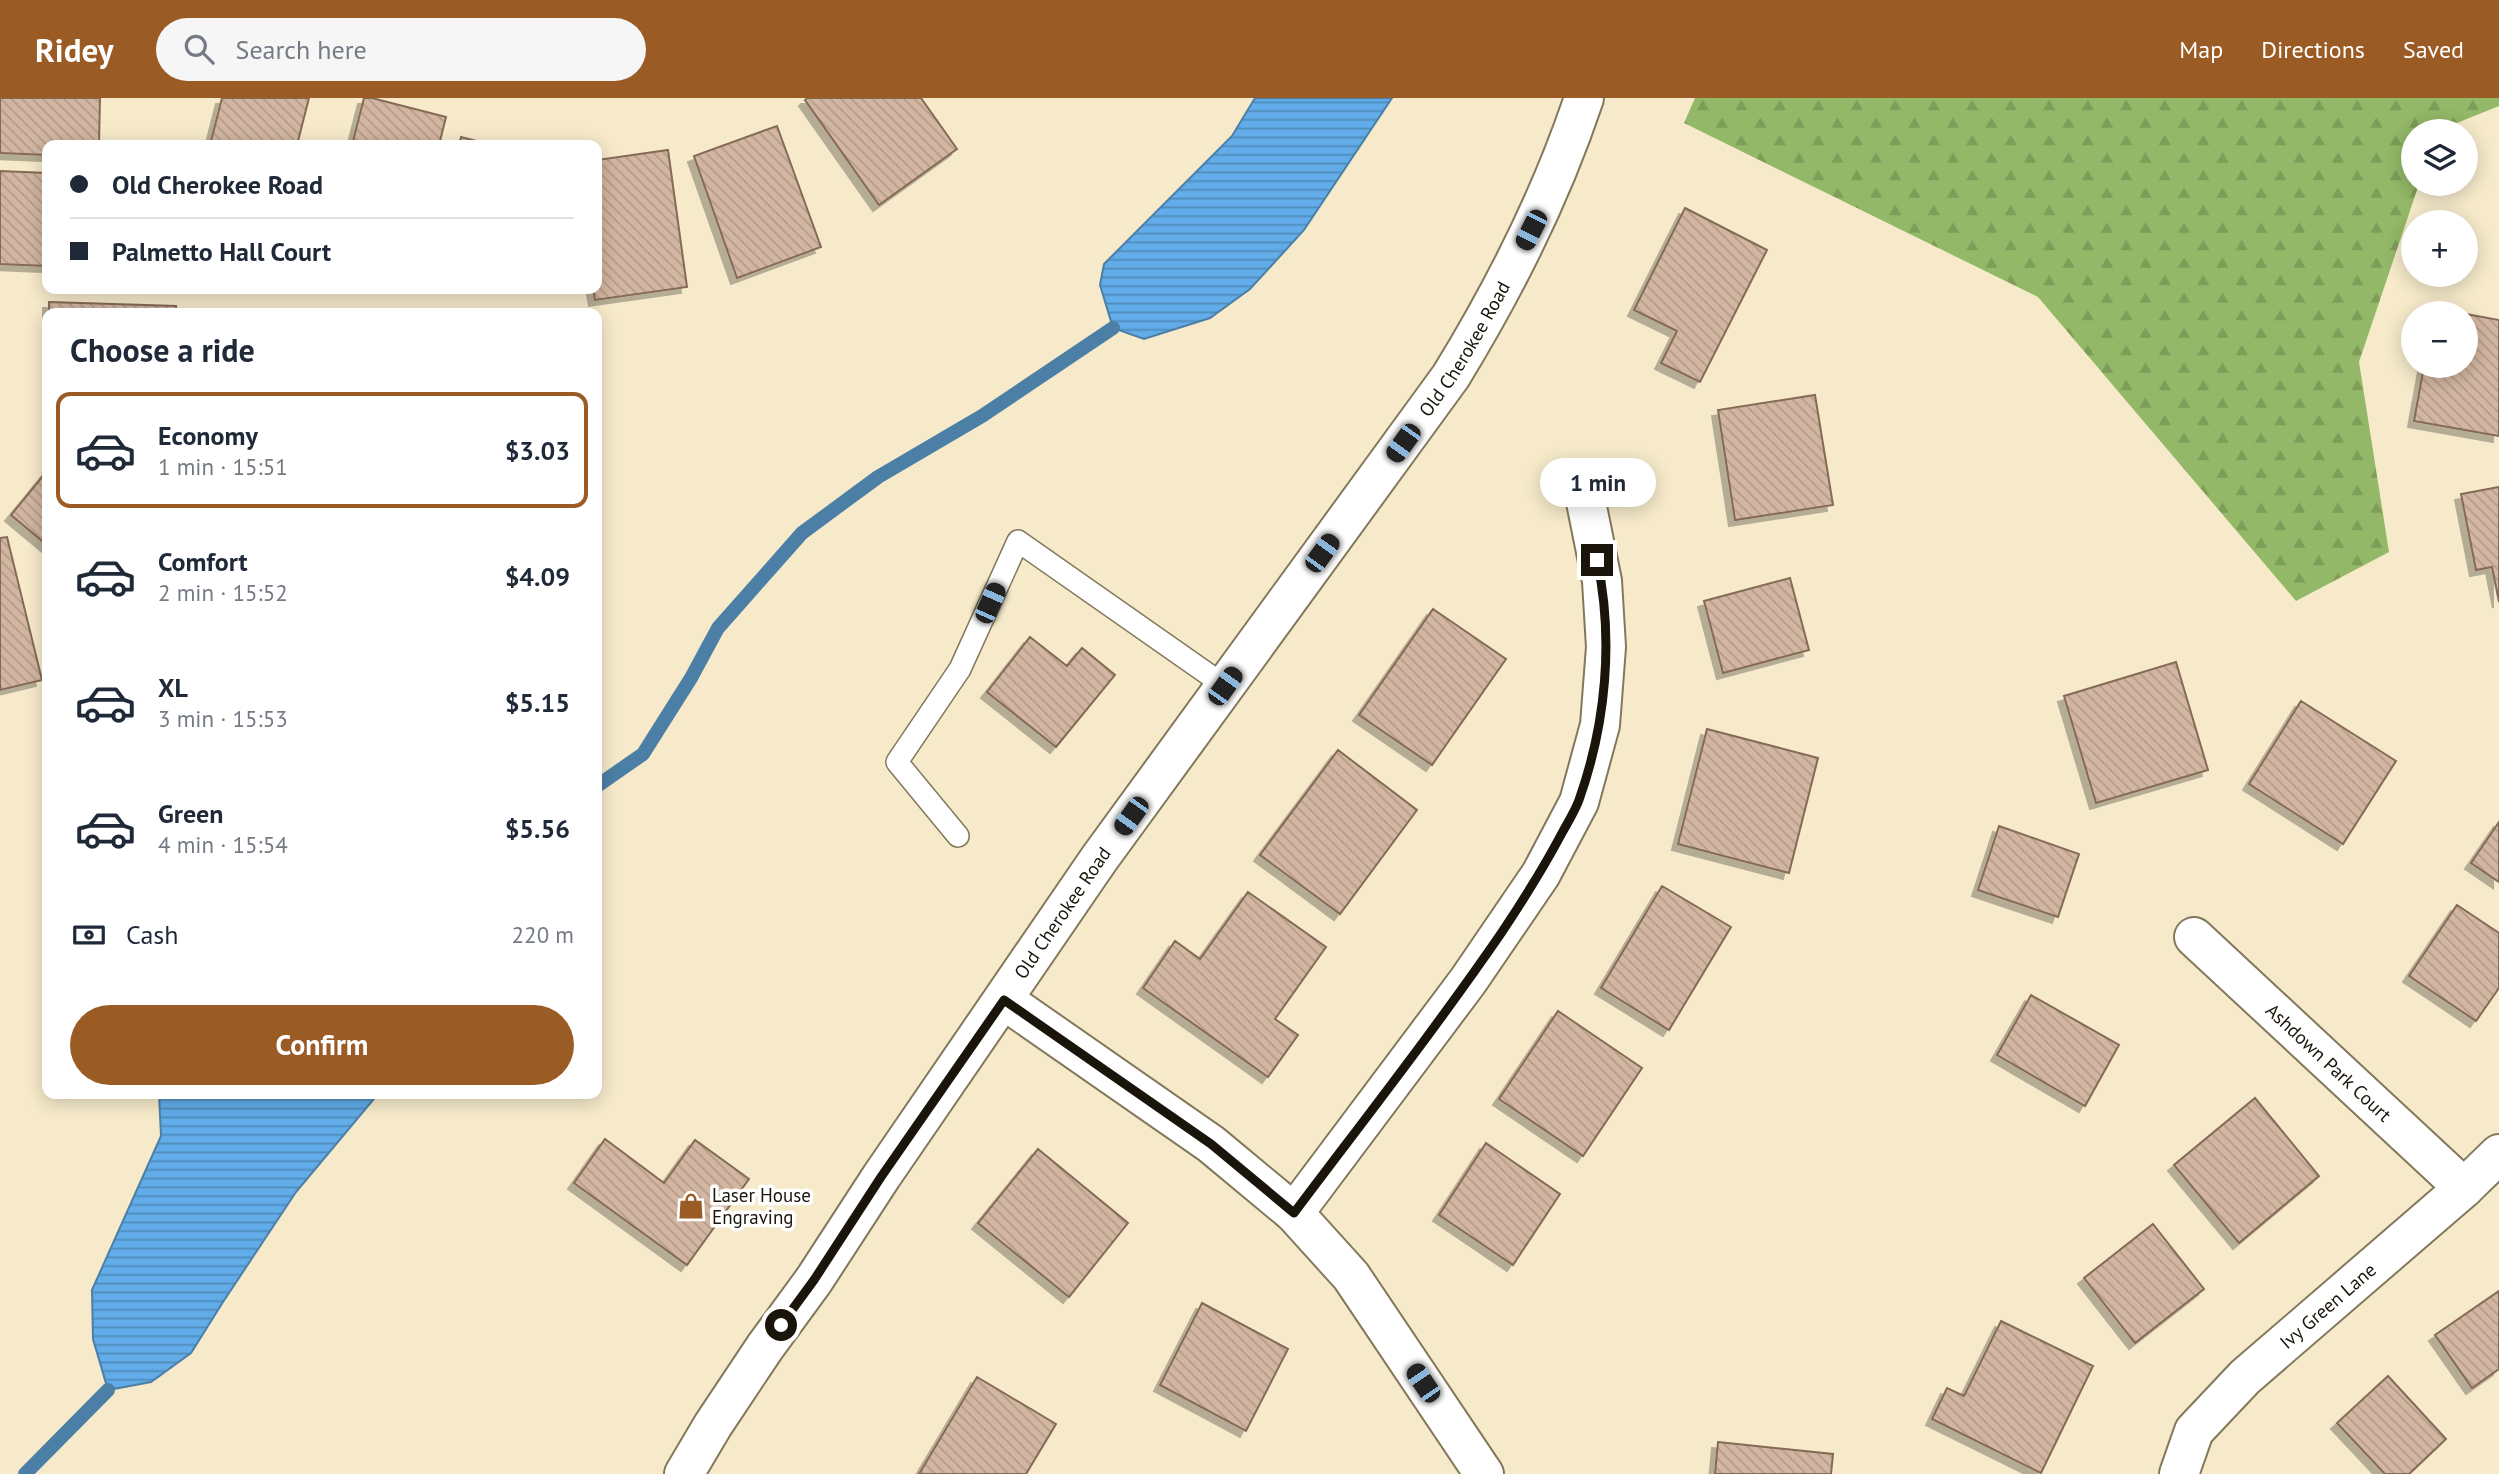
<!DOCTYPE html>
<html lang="en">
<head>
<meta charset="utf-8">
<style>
  :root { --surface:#fff; --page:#f6f6f7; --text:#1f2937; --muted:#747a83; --line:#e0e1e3; --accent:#9b5b24 }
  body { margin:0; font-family:"PT Sans",sans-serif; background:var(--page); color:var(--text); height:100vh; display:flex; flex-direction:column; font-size:26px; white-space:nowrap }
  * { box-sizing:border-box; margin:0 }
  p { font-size:23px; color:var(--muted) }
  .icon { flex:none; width:38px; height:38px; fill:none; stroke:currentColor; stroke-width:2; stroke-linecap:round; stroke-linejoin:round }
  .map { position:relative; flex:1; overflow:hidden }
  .panel { position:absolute; left:42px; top:210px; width:560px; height:791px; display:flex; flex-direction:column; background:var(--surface); border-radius:14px; box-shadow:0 4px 18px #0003 }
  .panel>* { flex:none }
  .hud { position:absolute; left:42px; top:42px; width:560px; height:154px; border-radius:14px; box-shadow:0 4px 18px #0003; display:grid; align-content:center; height:154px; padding:0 28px; background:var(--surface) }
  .fabs { position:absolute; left:2401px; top:21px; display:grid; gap:14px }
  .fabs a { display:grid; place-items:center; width:77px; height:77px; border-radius:50%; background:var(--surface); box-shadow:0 4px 18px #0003; font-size:35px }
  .end { position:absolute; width:32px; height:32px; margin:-16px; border:9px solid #1a150a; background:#fff; box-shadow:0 0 0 4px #fff }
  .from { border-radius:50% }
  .bubble { position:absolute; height:49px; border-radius:24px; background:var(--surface); box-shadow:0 4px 18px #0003; font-size:23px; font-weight:600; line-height:49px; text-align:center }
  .car { position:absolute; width:21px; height:42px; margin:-21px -10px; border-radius:9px; box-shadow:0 0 5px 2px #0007; background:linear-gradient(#222 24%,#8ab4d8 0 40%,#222 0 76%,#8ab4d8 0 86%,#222 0) }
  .hud b { display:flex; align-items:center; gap:24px; height:66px; font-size:26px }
  .hud b+b { border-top:2px solid var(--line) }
  .hud i { width:18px; height:18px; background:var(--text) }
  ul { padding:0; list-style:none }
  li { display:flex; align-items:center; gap:21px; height:116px; margin:0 14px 10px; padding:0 14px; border:4px solid transparent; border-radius:14px }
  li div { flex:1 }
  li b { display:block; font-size:26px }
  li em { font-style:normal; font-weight:600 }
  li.selected { border-color:var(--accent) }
  li>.icon { width:63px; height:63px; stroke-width:1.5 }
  h2 { padding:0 28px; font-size:32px; line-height:84px }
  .pay { display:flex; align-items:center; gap:18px; height:77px; padding:0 28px; font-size:26px }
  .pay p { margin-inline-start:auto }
  .button { display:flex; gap:14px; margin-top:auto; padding:14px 28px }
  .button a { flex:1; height:80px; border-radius:42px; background:var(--accent); color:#fff; font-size:28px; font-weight:600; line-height:80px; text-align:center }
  header { display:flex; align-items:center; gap:42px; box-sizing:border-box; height:98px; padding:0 35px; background:var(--accent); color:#fff }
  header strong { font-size:33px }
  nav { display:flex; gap:38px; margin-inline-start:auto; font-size:24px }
  .search { width:490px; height:63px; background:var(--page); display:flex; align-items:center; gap:18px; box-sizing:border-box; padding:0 24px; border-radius:38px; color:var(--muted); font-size:26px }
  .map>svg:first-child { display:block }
  .forest { fill:url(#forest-firs) }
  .water { fill:url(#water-rules); stroke:#4c7fa6; stroke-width:2 }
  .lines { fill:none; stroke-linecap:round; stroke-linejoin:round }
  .stream { stroke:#4c7fa6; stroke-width:14 }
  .building { fill:url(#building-back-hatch); stroke:#856b57; stroke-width:2; filter:url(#shadow) }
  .service-casing { stroke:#83785b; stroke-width:24 }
  .minor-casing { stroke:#83785b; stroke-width:42 }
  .tertiary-casing { stroke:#83785b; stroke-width:42 }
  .service { stroke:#fff; stroke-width:21 }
  .minor { stroke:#fff; stroke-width:38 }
  .tertiary { stroke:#fff; stroke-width:38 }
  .route { stroke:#1a150a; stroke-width:9 }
  .labels { text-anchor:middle; stroke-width:7; stroke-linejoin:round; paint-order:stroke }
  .street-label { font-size:19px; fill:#1a150a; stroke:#fff }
  .poi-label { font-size:19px; fill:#1a150a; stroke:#fff; text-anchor:start }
</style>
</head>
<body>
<header>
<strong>Ridey</strong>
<div class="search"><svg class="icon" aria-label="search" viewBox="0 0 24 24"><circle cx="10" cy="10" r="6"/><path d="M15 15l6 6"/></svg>Search here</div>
<nav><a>Map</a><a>Directions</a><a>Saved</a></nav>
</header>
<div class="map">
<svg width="2499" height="1376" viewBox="0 0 2499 1376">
  <defs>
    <pattern id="forest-firs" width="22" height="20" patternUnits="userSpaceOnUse" patternTransform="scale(1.75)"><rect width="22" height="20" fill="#93b867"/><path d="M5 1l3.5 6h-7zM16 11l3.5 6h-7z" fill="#7e9d58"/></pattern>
    <pattern id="water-rules" width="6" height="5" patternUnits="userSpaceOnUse" patternTransform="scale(1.75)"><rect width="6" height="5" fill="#61ace9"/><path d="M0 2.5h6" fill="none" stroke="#4f8bbb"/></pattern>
    <pattern id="building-back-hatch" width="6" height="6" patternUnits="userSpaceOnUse" patternTransform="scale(1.75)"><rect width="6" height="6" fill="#d2b6a1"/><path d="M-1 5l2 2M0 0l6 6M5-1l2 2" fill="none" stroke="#b49c89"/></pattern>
    <filter id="shadow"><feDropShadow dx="-6" dy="6" stdDeviation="0" flood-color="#0004"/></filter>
  </defs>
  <rect width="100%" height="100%" fill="#f6eaca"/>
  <!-- forest -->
  <path class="forest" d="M1695,0h804v8l-62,25h-24v53h6l-60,178 30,190 -93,49 -258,-304 -354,-174z"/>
  <!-- water -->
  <path class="water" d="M1255,0h137l-88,132 -54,59 -40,29 -66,21 -31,-11 -13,-43 4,-21 128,-128z
    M159,996h219l-82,98 -73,110 -32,51 -40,29 -43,8 -15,-51 -1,-49 69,-154z"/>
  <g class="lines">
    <!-- stream -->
    <path class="stream" d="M597,688l46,-32 48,-76 27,-50 84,-95 76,-56 104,-61 131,-88
      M25,1376l83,-84"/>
  </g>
  <!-- building -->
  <path class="building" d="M0,0h100l-1,47h-52v10l-47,-2z
    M222,0h87l-12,47h-87z
    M364,0h8l74,19 -7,28h-87z
    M807,0h114l36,51 -78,56 -74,-105z
    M777,28l44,121 -84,31 -43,-122z
    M461,39l31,8h-33z
    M668,52l19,137 -92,13 -2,-11h4v-129z
    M0,73l47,2v93l-47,-2z
    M1685,110l82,42 -67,132 -39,-19 16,-32 -43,-21z
    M49,204l127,4v7h-127z
    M2466,216l33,6v116l-85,-15 10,-55h42z
    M1815,297l18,110 -98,15 -17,-110z
    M47,373v74l-36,-30z
    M2499,389v115l-7,-35 -16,3 -15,-76z
    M7,439l35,143 -42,10v-152z
    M1790,480l19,72 -86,23 -19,-72z
    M1433,511l73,50 -74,106 -73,-50z
    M1030,539l37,29 15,-18 33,27 -59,72 -69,-55z
    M2176,564l32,108 -112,33 -32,-107z
    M2301,603l95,60 -53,83 -94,-60z
    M1707,631l111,29 -29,115 -111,-29z
    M1338,652l79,60 -77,104 -80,-59z
    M2499,724v60l-28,-19z
    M1999,728l80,28 -21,63 -80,-27z
    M1662,788l69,41 -62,103 -68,-42z
    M1248,794l78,55 -51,72 23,16 -30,42 -125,-89 32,-47 25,18z
    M2457,807l42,28v55l-23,33 -67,-45z
    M2031,897l88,50 -34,61 -88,-51z
    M1558,913l84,57 -59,88 -84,-57z
    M2255,1000l64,78 -80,67 -65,-78z
    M605,1041l59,44 31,-43 54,39 -62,86 -113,-82z
    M1486,1045l74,51 -47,71 -74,-50z
    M1038,1051l90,74 -59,74 -91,-74z
    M2153,1126l51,65 -69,54 -51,-65z
    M2499,1193v78l-27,19 -37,-53z
    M1202,1205l86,46 -42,82 -86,-46z
    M2001,1223l92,45 -52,107 -109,-54 15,-31 17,8z
    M2388,1278l58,63 -37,35h-24l-48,-51z
    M977,1279l79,47 -30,50h-107z
    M1718,1344l115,12 -2,20h-116z"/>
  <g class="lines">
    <!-- service casing -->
    <g class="service-casing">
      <path id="service" d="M958,738l-61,-74 63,-93 58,-128 207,145"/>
    </g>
    <!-- minor casing -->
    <g class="minor-casing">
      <g id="minor">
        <path id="s1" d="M2194,839l270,251"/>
        <path d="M1004,902l207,144 83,69 57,63 133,198"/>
        <path d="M1294,1115l174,-232 73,-107 38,-72 21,-77 6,-78 -4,-66 -17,-84"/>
        <path id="s2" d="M2179,1376l15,-43 51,-54 219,-189 35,-34"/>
      </g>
    </g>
    <!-- tertiary casing -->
    <g class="tertiary-casing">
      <g id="tertiary">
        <path id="s3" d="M684,1376l29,-49 52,-78 49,-67 67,-103 218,-318 352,-483c54,-88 100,-179 133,-278"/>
      </g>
    </g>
    <!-- service -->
    <use href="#service" class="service"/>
    <!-- minor -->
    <use href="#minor" class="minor"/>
    <!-- tertiary -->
    <use href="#tertiary" class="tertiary"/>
  </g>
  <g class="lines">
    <!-- route -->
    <path class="route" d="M781,1227l33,-45 67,-103 123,-177 207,144 83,69c70,-93 142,-185 208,-281 22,-33 42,-65 60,-99 6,-11 13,-22 17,-33 27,-76 35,-161 18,-240"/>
  </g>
  <!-- icons -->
  <defs>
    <g id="shop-bare" transform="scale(2.1)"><path d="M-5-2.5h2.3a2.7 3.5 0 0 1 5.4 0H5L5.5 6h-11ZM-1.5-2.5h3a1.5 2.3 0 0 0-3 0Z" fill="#9b5b24" stroke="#fff" stroke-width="2.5" paint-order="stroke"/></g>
  </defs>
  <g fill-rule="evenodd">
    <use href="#shop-bare" x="691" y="1108"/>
  </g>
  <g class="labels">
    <!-- street labels -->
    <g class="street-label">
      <text dy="7" stroke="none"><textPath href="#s3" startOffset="1370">Old Cherokee Road</textPath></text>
      <text dy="7" stroke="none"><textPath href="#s3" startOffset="677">Old Cherokee Road</textPath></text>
      <text dy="7" stroke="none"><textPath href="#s1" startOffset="184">Ashdown Park Court</textPath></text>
      <text dy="7" stroke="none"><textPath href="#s2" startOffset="229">Ivy Green Lane</textPath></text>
    </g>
    <!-- poi labels -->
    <g class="poi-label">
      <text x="712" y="1104">Laser House<tspan x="712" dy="22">Engraving</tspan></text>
    </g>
  </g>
</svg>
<div class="fabs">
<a><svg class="icon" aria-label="layers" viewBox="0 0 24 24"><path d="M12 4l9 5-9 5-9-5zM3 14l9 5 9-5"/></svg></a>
<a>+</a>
<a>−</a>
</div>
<i class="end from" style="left:781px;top:1227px"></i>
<i class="end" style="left:1597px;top:462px"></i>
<div class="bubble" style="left:1540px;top:360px;width:116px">1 min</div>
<i class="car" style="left:1531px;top:132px;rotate:207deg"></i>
<i class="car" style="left:1403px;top:345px;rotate:216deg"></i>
<i class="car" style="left:1322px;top:455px;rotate:36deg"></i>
<i class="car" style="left:990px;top:505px;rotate:24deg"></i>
<i class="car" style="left:1225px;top:588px;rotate:36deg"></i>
<i class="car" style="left:1131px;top:718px;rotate:216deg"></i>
<i class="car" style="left:1423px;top:1285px;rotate:326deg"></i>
<div class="hud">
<b><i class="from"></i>Old Cherokee Road</b>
<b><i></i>Palmetto Hall Court</b>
</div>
<section class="panel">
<h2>Choose a ride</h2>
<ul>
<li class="selected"><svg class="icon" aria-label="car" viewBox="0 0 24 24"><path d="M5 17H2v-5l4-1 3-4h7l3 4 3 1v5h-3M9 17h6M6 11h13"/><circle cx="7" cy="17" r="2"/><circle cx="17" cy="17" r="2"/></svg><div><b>Economy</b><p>1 min · 15:51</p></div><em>$3.03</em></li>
<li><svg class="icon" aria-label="car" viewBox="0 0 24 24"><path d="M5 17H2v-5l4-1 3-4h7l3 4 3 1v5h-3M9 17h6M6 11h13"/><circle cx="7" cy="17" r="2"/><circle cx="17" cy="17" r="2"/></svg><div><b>Comfort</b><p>2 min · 15:52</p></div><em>$4.09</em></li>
<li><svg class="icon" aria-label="car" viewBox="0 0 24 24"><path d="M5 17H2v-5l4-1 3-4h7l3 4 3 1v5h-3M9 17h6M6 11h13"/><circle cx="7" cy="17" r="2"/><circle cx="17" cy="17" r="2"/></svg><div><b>XL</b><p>3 min · 15:53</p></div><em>$5.15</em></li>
<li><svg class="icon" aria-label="car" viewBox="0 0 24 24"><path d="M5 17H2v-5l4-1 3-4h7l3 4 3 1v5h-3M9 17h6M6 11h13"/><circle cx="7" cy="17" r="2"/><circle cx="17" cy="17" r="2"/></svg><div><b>Green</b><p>4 min · 15:54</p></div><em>$5.56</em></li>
</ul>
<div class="pay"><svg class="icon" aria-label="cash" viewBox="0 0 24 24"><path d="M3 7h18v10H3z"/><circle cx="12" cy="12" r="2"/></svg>Cash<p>220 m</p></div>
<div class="button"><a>Confirm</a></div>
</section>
</div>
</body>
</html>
